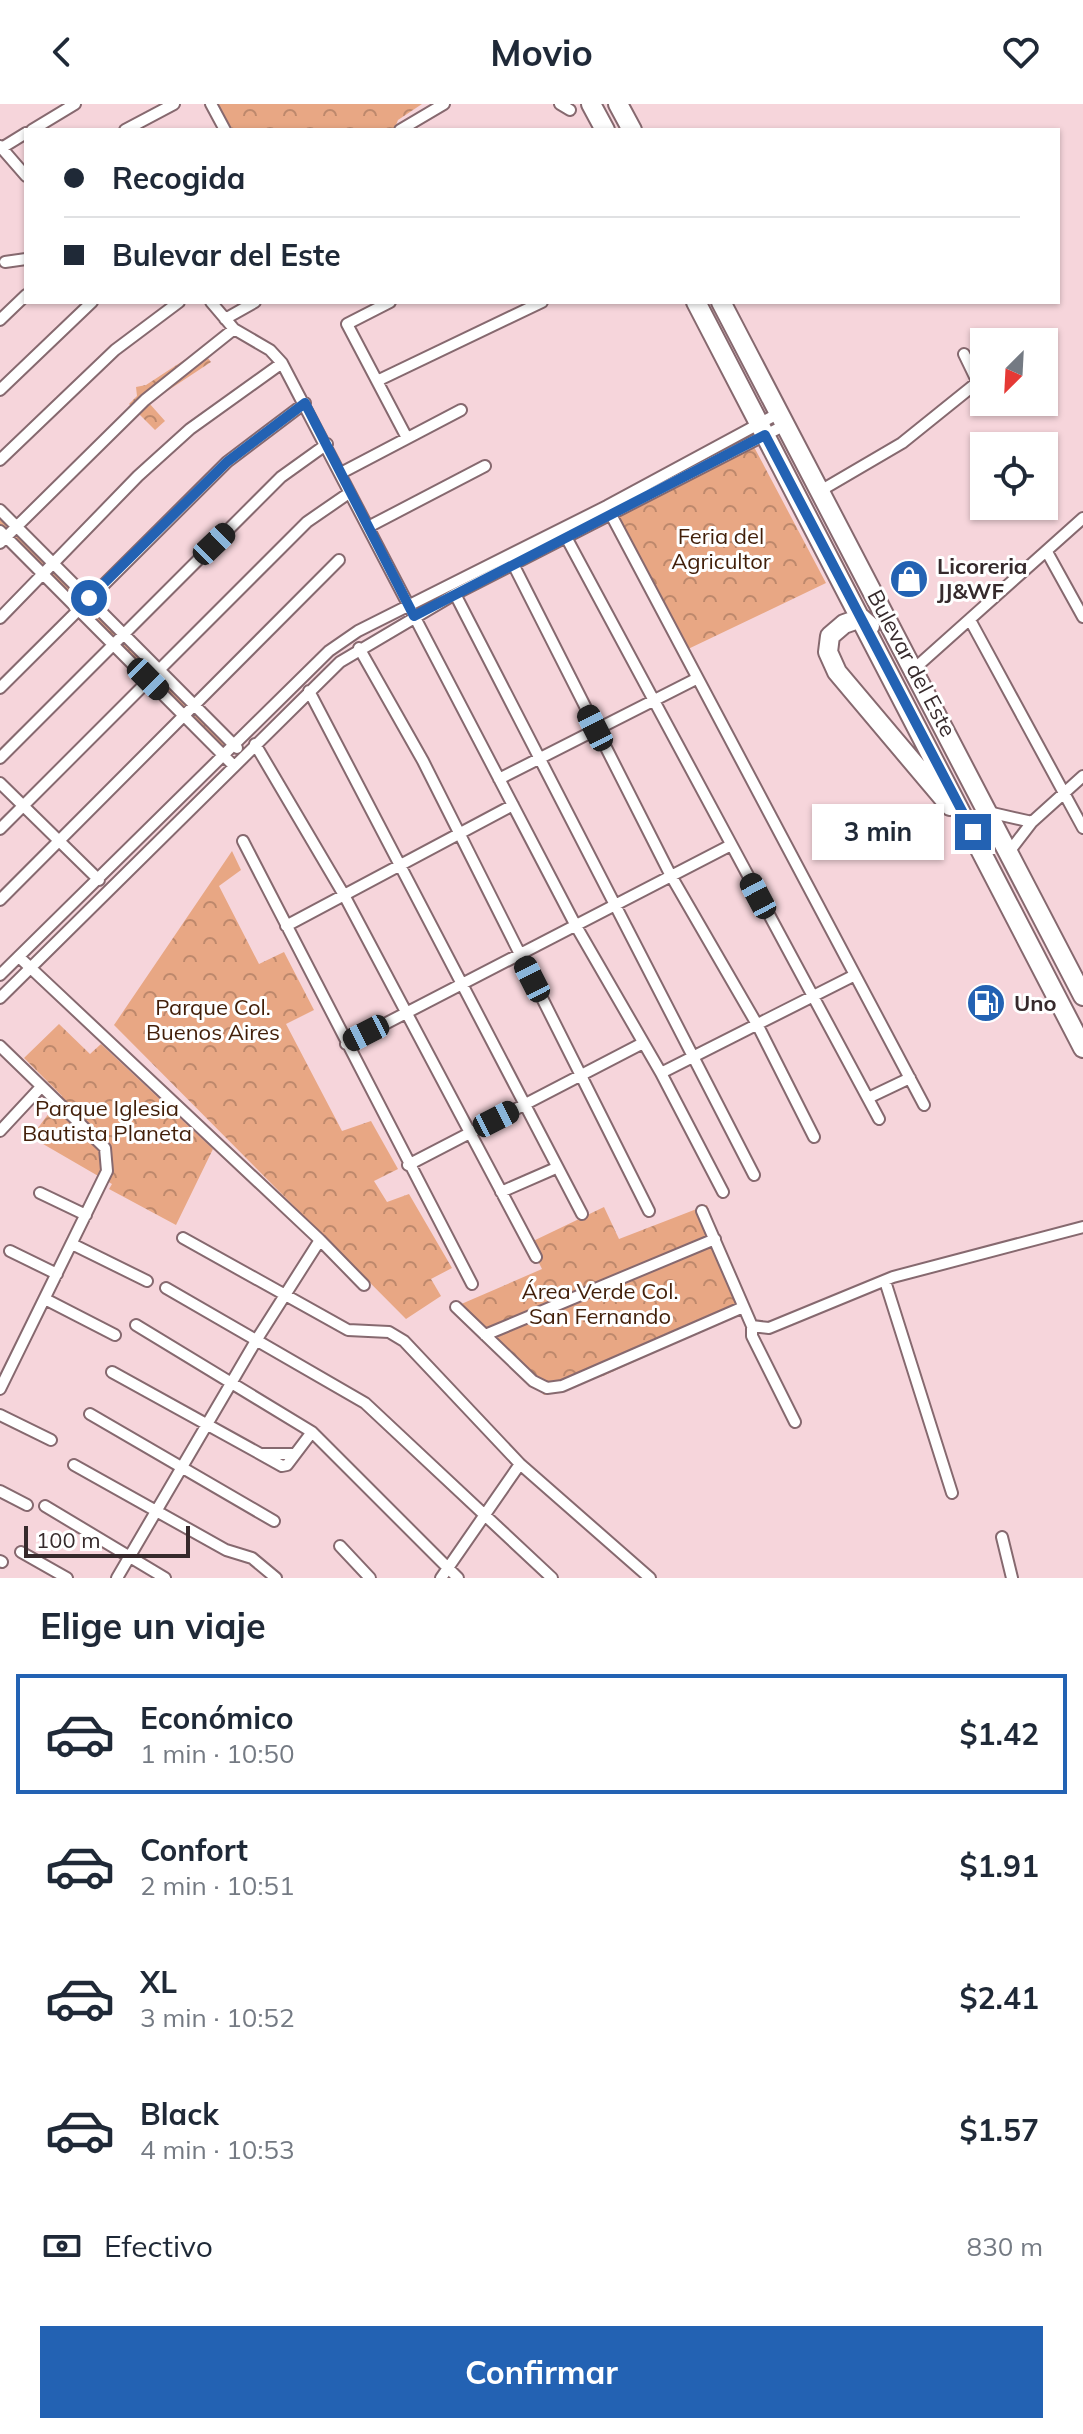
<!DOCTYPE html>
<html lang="es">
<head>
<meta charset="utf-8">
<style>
  :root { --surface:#fff; --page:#f6f6f7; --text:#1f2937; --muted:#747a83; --line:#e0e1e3; --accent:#2362b3 }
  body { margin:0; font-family:Mulish,sans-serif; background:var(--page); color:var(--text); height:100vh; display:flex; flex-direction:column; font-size:30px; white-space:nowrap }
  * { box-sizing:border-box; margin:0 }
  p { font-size:26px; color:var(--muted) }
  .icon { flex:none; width:44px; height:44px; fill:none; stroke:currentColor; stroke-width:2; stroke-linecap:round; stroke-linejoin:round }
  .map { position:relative; height:1474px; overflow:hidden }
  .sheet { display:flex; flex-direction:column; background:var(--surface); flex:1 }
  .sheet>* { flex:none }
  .hud { position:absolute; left:24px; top:24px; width:1036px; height:176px; border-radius:0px; box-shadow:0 2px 6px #0004; display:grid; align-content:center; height:176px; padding:0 40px; background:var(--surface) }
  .needle { width:52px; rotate:204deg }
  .controls { position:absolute; left:970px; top:224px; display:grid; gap:16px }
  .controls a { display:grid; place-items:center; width:88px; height:88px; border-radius:0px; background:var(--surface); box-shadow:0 2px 6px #0004; font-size:40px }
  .scale { position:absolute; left:24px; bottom:20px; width:166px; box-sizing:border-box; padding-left:8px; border:4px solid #362a2c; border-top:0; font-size:22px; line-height:28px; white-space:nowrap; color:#362a2c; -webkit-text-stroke:6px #fff; paint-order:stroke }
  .end { position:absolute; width:36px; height:36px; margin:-18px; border:10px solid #2362b3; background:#fff; box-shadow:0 0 0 4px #fff }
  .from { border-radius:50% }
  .bubble { position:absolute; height:56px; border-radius:0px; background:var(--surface); box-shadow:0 2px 6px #0004; font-size:26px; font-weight:700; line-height:56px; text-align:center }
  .car { position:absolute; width:24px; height:48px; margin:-24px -12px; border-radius:10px; box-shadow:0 0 6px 2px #0007; background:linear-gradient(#222 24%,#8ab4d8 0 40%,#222 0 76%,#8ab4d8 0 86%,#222 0) }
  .hud b { display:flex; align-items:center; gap:28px; height:76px; font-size:30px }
  .hud b+b { border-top:2px solid var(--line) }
  .hud i { width:20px; height:20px; background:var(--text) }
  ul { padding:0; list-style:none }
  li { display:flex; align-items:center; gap:24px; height:120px; margin:0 16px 12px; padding:0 24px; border:4px solid transparent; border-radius:0px }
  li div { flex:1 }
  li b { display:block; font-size:30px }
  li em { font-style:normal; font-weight:700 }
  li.selected { border-color:var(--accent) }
  li>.icon { width:72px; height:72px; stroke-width:1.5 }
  h2 { padding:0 40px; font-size:36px; line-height:96px }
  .pay { display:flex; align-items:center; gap:20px; height:88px; padding:0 40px; font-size:30px }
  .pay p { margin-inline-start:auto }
  .primary-button { display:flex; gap:16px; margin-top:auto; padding:16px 40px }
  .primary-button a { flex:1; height:92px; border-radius:0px; background:var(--accent); color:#fff; font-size:32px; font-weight:700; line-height:92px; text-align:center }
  header { display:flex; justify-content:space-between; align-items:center; height:104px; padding:0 40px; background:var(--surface); font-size:36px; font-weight:700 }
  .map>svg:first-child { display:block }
  .forest { fill:url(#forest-crowns) }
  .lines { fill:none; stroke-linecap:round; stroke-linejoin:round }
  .minor-casing { stroke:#86696f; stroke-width:14 }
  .trunk-casing { stroke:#86696f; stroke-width:22 }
  .minor { stroke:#fff; stroke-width:10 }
  .trunk { stroke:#fff; stroke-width:18 }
  .route { stroke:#2362b3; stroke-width:10 }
  .labels { text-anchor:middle; stroke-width:6; stroke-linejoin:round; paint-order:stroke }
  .park-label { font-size:22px; fill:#421f09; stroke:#fff }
  .poi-label { font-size:22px; font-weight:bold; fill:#362a2c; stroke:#fff; text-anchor:start }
  .street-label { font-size:22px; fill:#362a2c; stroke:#fff }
</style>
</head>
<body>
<header><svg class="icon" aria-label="back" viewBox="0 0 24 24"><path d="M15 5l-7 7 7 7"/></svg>Movio<svg class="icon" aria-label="heart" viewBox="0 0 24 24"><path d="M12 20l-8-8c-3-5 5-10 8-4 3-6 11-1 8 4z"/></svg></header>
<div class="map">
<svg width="1083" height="1474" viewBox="0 0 1083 1474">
  <defs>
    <pattern id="forest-crowns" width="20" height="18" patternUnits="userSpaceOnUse" patternTransform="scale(2)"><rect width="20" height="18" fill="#e8a784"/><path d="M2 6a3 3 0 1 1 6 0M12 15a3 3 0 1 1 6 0" fill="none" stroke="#bd886c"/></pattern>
  </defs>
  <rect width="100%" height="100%" fill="#f6d5db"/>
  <!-- forest -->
  <path class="forest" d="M216,0h206l-24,16 -4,10h-161z
    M201,245l10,13 -62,41 16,18 -10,9 -26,-26 8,-8 -1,-9 10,-2z
    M753,341l73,138 -140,67 -70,-134z
    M0,408l231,232 -8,9 -223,-223z
    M232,747l9,19 -22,16 40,78 25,-12 30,58 -28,14 56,107 29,-10 27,48 -24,12 13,21 22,-8 43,74 -21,11 10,17 -35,23 -292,-294z
    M59,920l31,30 11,-10 112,105 -37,76 -67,-36 3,-5 -81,-47 31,-41 -38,-38z
    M707,1101l40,106 -144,65 -59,19 -85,-90 83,-36 -13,-26 75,-36 15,32z"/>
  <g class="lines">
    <!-- minor casing -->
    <g class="minor-casing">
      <path id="minor" d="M211,0l14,26
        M560,0l10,6
        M32,26l43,-26
        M125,26l49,-26
        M400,26l44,-26
        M0,42l26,30
        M0,45l26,-16
        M5,158l21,-3
        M211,198l23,27 36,21 12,13 294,563 85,147 62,119
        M390,198l-43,22 60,114
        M225,215l30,-17
        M0,216l26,-25
        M964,250l14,29
        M377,277l165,-79
        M0,286l92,-88
        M0,356l115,-110 64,-48
        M341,369l120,-63
        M820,387l82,-48 82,-66
        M608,405l316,596
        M0,406l237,238
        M370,422l115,-60
        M0,427l234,235
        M566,433l313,582
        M0,439l145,-143 89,-71
        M1047,448l36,65
        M513,460l157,310 88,152 56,111
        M455,490l299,581
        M0,514l138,-142 52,-47 92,-66
        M970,516l113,208
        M359,544l64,113 226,450
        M914,565l169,-151
        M0,584l227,-226 78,-59
        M309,587l273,523
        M255,640l89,151 192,362
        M0,654l281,-281 46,-33
        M499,675l197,-100
        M0,679l99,97
        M988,708l44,10
        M0,725l307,-307 42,-29
        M243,737l229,443
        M1009,748l23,-30 51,-46
        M0,796l339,-340
        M286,822l227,-121
        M19,853l301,283 -63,99 -140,239
        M0,871l329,-324 29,-20 249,-125 172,-93
        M0,894l340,-336 115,-68 330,-169
        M346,940l385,-199
        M0,942l105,102 2,23 -107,218
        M661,969l192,-97
        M868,994l42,-20
        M0,1027l41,-44
        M408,1061l235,-122
        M501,1088l55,-24
        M40,1089l46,22
        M702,1107l50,115 17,2 124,-51 190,-50
        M183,1134l165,92 41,2 15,9 116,123 130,114
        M320,1136l44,45
        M72,1140l75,37
        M10,1147l47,23
        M885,1177l67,212
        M166,1184l199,115 187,175
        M45,1195l70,36
        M456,1203l77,74 14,7 15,-2 179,-78
        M136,1221l176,107 146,146
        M752,1222v10l43,86
        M485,1231l230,-96
        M112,1268l170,94 5,-1 25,-33
        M90,1310l184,107
        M0,1311l51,25
        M263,1350h32
        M74,1361l152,85 26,8 24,20
        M0,1387l27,14
        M45,1402l120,72
        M1002,1433l10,41
        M340,1442l30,32
        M21,1448l46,26
        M0,1457l2,1
        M441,1474l79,-114"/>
    </g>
    <!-- trunk casing -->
    <g class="trunk-casing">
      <path id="trunk" d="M591,0l14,26
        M618,0l14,26
        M696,198l387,746
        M721,198l362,694
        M870,522l-9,-8 -17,6 -14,12 -2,16 9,20 113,134"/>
    </g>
    <!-- minor -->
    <use href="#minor" class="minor"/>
    <!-- trunk -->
    <use href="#trunk" class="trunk"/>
  </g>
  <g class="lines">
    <!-- route -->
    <path class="route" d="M89,494l138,-136 78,-59 109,213 351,-181 208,397"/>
  </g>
  <!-- icons -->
  <defs>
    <g id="shop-disc" transform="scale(2)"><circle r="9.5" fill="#2362b3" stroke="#fff"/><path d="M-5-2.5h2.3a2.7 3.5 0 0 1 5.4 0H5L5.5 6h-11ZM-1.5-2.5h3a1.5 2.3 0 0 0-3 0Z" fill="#fff"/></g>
    <g id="fuel-disc" transform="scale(2)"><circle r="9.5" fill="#2362b3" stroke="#fff"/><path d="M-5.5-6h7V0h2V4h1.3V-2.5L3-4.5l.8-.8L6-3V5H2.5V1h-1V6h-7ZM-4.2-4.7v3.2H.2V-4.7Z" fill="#fff"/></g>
  </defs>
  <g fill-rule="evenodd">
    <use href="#shop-disc" x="909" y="475"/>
    <use href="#fuel-disc" x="986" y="899"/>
  </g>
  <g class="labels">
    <!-- park labels -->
    <g class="park-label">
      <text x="721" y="440">Feria del<tspan x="721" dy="25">Agricultor</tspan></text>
      <text x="213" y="911">Parque Col.<tspan x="213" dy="25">Buenos Aires</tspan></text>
      <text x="107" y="1012">Parque Iglesia<tspan x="107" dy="25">Bautista Planeta</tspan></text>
      <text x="600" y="1195">Área Verde Col.<tspan x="600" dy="25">San Fernando</tspan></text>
    </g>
    <!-- poi labels -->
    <g class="poi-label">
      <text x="937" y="470">Licoreria<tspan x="937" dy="25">JJ&amp;WF</tspan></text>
      <text x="1014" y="907">Uno</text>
    </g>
    <!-- street labels -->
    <g class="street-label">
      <text transform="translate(912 559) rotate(62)" y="8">Bulevar del Este</text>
    </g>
  </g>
</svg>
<div class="controls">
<a><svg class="needle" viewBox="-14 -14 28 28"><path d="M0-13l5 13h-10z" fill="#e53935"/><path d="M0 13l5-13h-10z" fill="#747a83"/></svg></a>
<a><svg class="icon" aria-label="locate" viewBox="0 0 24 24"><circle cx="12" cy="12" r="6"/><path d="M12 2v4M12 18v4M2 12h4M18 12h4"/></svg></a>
</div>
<div class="scale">100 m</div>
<i class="end from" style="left:89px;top:494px"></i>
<i class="end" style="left:973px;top:728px"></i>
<div class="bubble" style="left:812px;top:700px;width:132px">3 min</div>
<i class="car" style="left:214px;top:440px;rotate:46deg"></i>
<i class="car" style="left:148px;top:575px;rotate:135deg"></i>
<i class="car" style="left:595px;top:624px;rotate:333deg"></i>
<i class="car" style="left:758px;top:792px;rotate:332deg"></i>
<i class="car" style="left:532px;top:875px;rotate:333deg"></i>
<i class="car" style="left:366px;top:929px;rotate:243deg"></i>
<i class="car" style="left:496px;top:1015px;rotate:63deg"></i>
<div class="hud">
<b><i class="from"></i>Recogida</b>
<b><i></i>Bulevar del Este</b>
</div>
</div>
<section class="sheet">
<h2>Elige un viaje</h2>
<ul>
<li class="selected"><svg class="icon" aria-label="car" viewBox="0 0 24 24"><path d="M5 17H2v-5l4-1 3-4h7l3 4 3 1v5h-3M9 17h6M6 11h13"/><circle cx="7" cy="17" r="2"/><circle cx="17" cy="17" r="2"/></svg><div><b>Económico</b><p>1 min · 10:50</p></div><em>$1.42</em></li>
<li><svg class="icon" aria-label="car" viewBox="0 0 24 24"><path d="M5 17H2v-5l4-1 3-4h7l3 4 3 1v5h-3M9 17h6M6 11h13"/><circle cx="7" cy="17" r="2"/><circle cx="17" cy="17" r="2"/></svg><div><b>Confort</b><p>2 min · 10:51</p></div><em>$1.91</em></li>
<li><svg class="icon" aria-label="car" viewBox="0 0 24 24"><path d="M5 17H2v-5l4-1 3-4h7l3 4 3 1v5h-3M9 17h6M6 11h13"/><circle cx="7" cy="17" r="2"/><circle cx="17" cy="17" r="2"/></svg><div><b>XL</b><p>3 min · 10:52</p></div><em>$2.41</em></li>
<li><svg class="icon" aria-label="car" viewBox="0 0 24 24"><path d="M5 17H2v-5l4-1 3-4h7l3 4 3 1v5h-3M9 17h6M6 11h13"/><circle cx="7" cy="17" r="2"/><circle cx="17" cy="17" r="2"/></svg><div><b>Black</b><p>4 min · 10:53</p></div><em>$1.57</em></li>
</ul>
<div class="pay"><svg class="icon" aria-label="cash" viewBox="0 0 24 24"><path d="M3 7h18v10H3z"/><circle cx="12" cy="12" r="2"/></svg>Efectivo<p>830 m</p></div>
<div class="primary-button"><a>Confirmar</a></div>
</section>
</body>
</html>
